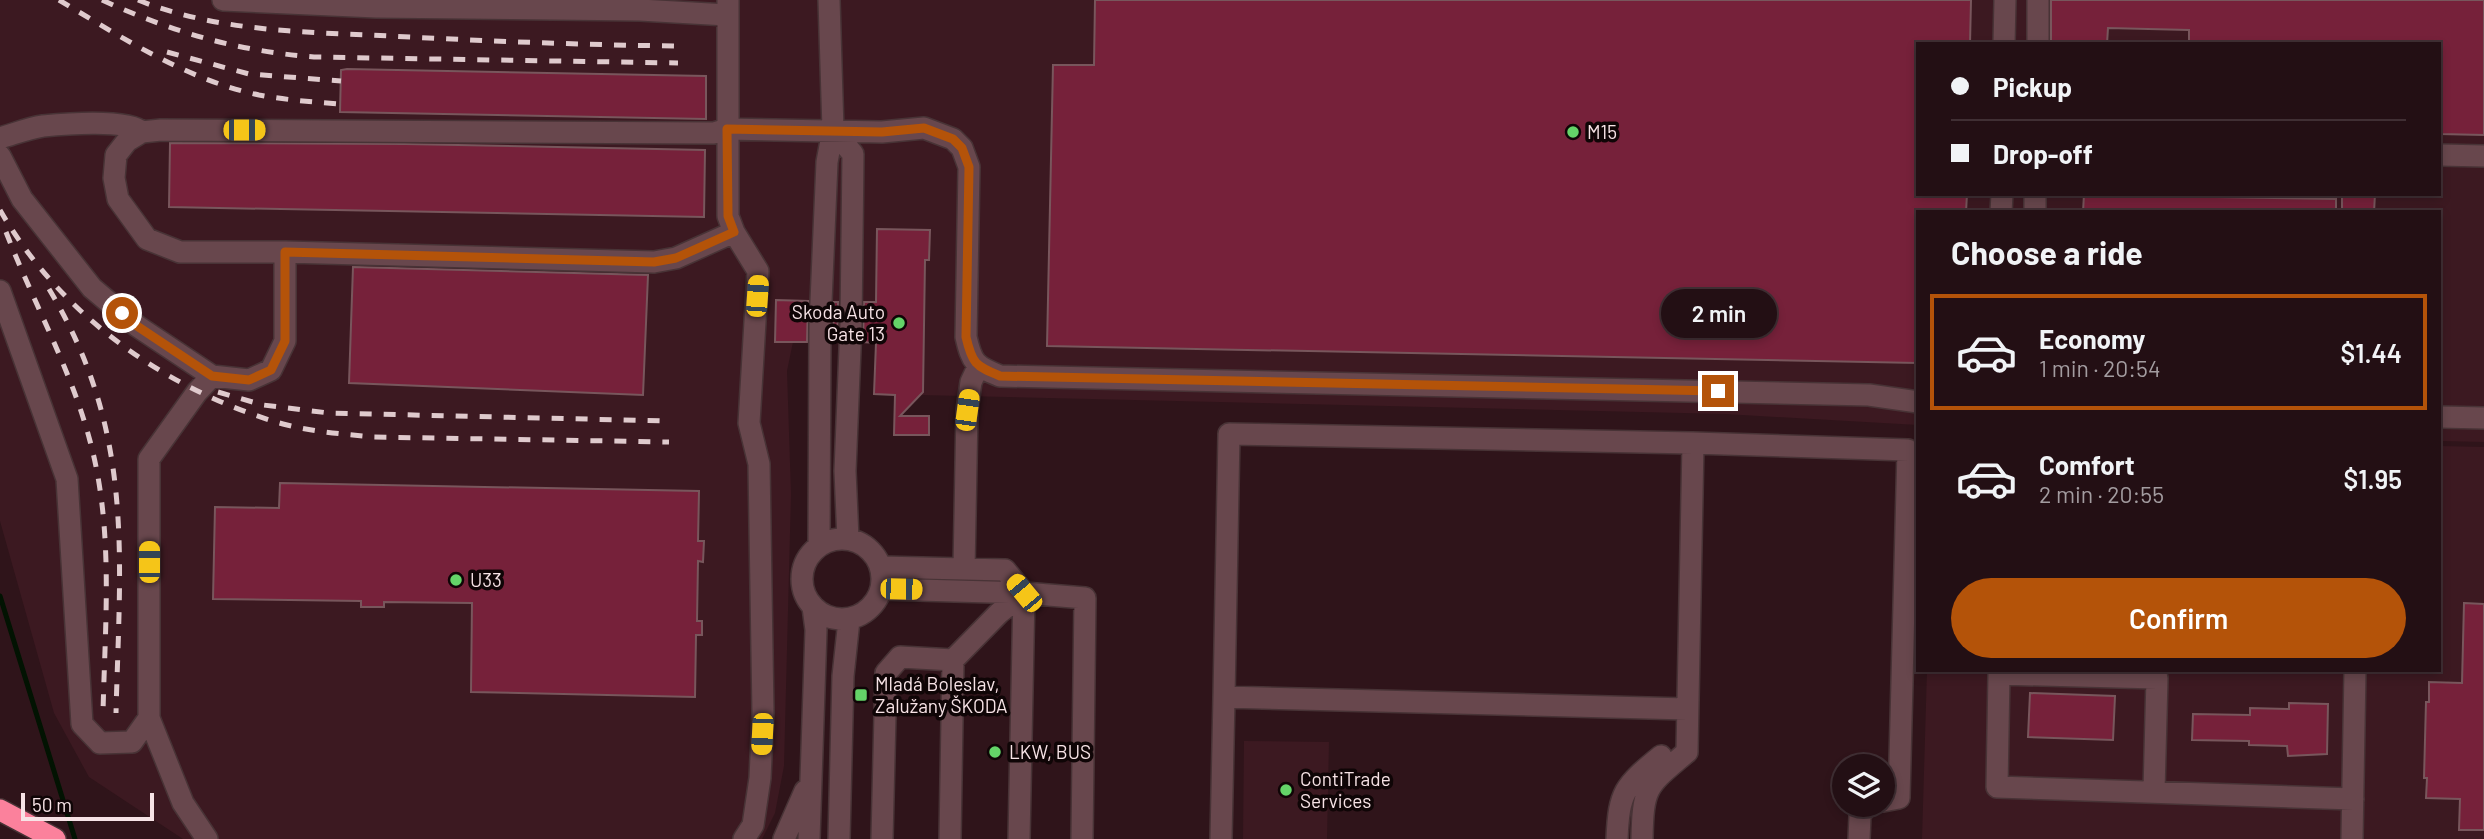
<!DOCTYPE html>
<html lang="en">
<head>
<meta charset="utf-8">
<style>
  :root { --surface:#230f14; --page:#2f1d22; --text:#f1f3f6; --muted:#a39ca0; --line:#402f34; --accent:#b45309 }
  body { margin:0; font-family:Barlow,sans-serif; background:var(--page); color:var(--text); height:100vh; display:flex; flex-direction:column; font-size:26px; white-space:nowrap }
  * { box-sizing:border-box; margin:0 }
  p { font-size:23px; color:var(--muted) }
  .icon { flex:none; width:38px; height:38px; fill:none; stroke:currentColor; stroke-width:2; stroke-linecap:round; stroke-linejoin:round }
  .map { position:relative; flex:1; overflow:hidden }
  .drawer { position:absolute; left:1916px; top:210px; width:525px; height:462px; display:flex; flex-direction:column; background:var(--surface); border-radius:0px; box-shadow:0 4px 10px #0003,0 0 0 2px var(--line) }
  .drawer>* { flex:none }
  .banner { position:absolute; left:1916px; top:42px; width:525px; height:154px; border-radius:0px; box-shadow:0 4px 10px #0003,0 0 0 2px var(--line); display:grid; align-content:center; height:154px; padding:0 35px; background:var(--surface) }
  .fabs { position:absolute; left:1832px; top:754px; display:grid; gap:14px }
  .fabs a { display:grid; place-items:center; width:63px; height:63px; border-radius:50%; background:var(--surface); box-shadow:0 4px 10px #0003,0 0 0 2px var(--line); font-size:35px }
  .scale { position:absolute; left:21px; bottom:18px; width:133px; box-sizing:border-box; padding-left:7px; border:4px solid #f7e3e6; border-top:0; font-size:19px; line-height:24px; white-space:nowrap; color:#f7e3e6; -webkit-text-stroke:5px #0f0506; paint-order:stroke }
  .end { position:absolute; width:32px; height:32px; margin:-16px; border:9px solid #b45309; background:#fff; box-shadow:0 0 0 4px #fff }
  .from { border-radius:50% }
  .bubble { position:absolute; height:49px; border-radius:24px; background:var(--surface); box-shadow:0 4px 10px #0003,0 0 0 2px var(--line); font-size:23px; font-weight:600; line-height:49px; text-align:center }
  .car { position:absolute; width:21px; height:42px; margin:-21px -10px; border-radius:9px; box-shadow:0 0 5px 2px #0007; background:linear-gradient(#f5c518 24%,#345 0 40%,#f5c518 0 76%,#345 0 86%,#f5c518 0) }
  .banner b { display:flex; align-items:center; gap:24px; height:66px; font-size:26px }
  .banner b+b { border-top:2px solid var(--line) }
  .banner i { width:18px; height:18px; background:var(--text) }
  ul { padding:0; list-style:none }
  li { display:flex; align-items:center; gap:21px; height:116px; margin:0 14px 10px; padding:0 21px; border:4px solid transparent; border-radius:0px }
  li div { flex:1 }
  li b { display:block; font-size:26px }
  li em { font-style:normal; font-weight:600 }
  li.active { border-color:var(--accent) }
  li>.icon { width:63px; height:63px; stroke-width:1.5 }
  h2 { padding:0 35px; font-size:32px; line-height:84px }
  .primary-button { display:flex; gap:14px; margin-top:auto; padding:14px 35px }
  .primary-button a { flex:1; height:80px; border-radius:42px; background:var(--accent); color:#fff; font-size:28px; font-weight:600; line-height:80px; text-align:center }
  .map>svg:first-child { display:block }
  .built { fill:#3c1921; fill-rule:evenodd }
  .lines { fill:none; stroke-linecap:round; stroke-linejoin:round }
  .stream { stroke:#021302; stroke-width:5 }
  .building { fill:#76213a; stroke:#78565c; stroke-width:2 }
  .minor-casing { stroke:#483336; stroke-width:24 }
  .highway-casing { stroke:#483336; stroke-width:24 }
  .minor { stroke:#68474d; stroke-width:21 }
  .highway { stroke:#fb819c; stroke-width:21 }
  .rail { stroke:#dfcacd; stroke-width:5; stroke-dasharray:12 12; stroke-linecap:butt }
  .route { stroke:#b45309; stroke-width:9 }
  .poi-dot { fill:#64d468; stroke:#0f0506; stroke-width:2.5 }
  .labels { text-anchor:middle; stroke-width:7; stroke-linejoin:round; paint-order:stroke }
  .poi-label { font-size:19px; fill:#f7e3e6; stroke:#0f0506; text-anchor:start }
</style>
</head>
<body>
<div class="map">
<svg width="2484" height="839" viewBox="0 0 2484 839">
  <rect width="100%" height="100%" fill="#2f141a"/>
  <!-- built -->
  <path class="built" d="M0,0h2484v442l-44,-1v-229h-522v213l-193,-11 -849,-20 -2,-3 1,-48 -82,-1 -6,29 4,123 -7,272 -9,47 -13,26h-579l-94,-62 -35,-64 -54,-192zM1918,44h522v150h-522z
    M2440,446l44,1v392h-562l5,-169h513z
    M1244,741l85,1 -2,97h-84z"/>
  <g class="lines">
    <!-- stream -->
    <path class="stream" d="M0,596l75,243"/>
  </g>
  <!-- building -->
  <path class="building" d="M1095,0h876l-1,44h-52v150h49l-1,18h-48v151l-871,-17 6,-281h41z
    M2051,0h433v135l-44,-1v-90h-251v-14l-81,-2 -1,16h-56z
    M347,69l359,7v43l-366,-7 1,-42z
    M170,143l235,1 300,6 -1,67 -535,-10z
    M2084,194h132v3l120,2v13h-253z
    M2342,194h33l-1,18h-32z
    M877,229l53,1 -1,30h-4l-2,132 -23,24h29v19h-35l1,-40 -21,-1 2,-51 -13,-1 1,-40h12z
    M353,267l295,8 -5,120 -294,-12z
    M776,300l32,1 -1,41h-32z
    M834,302h4l-1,40h-4z
    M280,483l419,8 -1,50h6l-1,21 -5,-1 -1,60h5v14h-6l-1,62 -224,-5 1,-89 -88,-1v5h-23v-6l-148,-2 2,-92 64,1z
    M2464,603l20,1v226h-25l1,-31 -34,-1 1,-20h-3l2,-76h3v-20l33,1z
    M2030,693l85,3 -2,44 -85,-3z
    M2289,703l39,1 -1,50 -39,2 -1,-10 -38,-1v-4l-57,-1 1,-26 57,1v-7l39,1z"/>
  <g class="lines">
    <!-- minor casing -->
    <g class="minor-casing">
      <path id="minor" d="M223,0l153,7 264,3 87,5
        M728,0v216l6,16 24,39 -9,152 10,41 4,249 -3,65 -7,47 -9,14
        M2004,44l1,-44
        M2038,44v-44
        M833,130l20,24 -2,170 -6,147 3,68
        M0,138c14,-4 29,-10 43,-12 21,-2 86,-7 99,6
        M2440,155l44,1
        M0,156l22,43 70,89 45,38 75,50
        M2001,212l1,-18
        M2035,212v-18
        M734,232l-58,26 -22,4 -369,-10h-105l-33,-13 -29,-40 -4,-21 2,-23 11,-14 15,-9 19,-2 553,3 13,-4 155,3 42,-4 29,11 9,9 7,19 -3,170c6,26 9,29 34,39l869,19 49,7
        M0,291l67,188 15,245 18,19 32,-1 17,-24v-259l48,-67 15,-16 37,4 22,-10 14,-29v-89
        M2440,417l44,1
        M802 579a40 40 0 1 1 80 0a40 40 0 1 1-80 0Z
        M819,546l1,-221 7,-163 6,-32 -4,-130
        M881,567l124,3 19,23
        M964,569l3,-159 4,-28 7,-15
        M882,589l142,4
        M1224,697l5,-263 464,9
        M149,718l34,85 24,36
        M2154,791l3,-113 -158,-4 -2,113 356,12
        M784,839l21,-48
        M809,839l7,-209 -3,-23
        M839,839l4,-163 6,-56
        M882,839l4,-166 14,-16 53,3
        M950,839l3,-179 46,-47 25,-20
        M1019,839l5,-246 61,5 -3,241
        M1221,839l3,-142 463,12
        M1617,839c2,-47 7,-53 44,-83
        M1642,839c1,-54 5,-53 45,-87l6,-309 215,7 -9,348 -16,3
        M1859,839l1,-23 6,-11
        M2352,839l3,-169"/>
    </g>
    <!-- highway casing -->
    <g class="highway-casing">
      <path id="highway" d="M0,810l55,29"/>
    </g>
    <!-- minor -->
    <use href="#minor" class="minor"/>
    <!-- highway -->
    <use href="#highway" class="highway"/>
    <!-- rail -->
    <path class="rail" d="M59,0c62,37 128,80 200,95 27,5 54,7 81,9
      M102,0c70,32 135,51 212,57l364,6
      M138,0c80,32 168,32 252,36 96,5 192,9 288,10
      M167,52l82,22 92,7
      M0,210c60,105 167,181 283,214 30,8 60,10 90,13l296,5
      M6,232c27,70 65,137 84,209 24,89 15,181 13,272
      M49,289c86,143 71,266 67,424
      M218,392l45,13 66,8 338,8"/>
  </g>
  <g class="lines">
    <!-- route -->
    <path class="route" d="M122,313l15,13 75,50 37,4 22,-10 14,-29v-89l369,10 22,-4 58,-26 -6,-16 -1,-87 155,3 42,-4 29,11 9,9 7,19 -3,170c6,26 9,29 34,39l718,15"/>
  </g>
  <!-- markers -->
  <g class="poi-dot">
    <circle cx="1573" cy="132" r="7"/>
    <circle cx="899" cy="323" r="7"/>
    <circle cx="456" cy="580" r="7"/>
    <rect x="854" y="688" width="14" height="14" rx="3.5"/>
    <circle cx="995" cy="752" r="7"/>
    <circle cx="1286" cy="790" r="7"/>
  </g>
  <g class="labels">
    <!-- poi labels -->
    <g class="poi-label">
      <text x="1587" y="139">M15</text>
      <text x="885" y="319" text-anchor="end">Skoda Auto<tspan x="885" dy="22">Gate 13</tspan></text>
      <text x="470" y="587">U33</text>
      <text x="875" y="691">Mladá Boleslav,<tspan x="875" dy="22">Zalužany ŠKODA</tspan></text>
      <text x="1009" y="759">LKW, BUS</text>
      <text x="1300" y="786">ContiTrade<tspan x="1300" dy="22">Services</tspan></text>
    </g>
  </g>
</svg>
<div class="fabs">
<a><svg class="icon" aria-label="layers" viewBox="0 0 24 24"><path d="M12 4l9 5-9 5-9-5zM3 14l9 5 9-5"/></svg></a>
</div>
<div class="scale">50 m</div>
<i class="end from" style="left:122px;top:313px"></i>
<i class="end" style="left:1718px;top:391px"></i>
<div class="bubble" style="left:1661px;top:289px;width:116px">2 min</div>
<i class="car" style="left:244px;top:130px;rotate:90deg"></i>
<i class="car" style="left:757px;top:296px;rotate:4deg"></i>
<i class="car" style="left:967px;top:410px;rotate:8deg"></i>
<i class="car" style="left:149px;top:562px;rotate:0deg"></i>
<i class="car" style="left:901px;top:589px;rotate:91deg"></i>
<i class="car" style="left:1024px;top:593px;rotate:320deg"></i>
<i class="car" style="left:762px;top:734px;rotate:183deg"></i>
<div class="banner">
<b><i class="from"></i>Pickup</b>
<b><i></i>Drop-off</b>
</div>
<section class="drawer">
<h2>Choose a ride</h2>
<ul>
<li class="active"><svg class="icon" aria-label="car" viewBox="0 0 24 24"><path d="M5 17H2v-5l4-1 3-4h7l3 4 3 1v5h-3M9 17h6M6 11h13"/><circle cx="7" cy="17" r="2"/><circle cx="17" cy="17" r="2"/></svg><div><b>Economy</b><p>1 min · 20:54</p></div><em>$1.44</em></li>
<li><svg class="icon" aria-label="car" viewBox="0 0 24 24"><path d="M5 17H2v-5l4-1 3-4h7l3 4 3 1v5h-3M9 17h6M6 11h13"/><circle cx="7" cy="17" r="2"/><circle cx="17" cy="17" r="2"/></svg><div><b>Comfort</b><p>2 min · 20:55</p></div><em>$1.95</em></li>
</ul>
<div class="primary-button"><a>Confirm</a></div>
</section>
</div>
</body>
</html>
